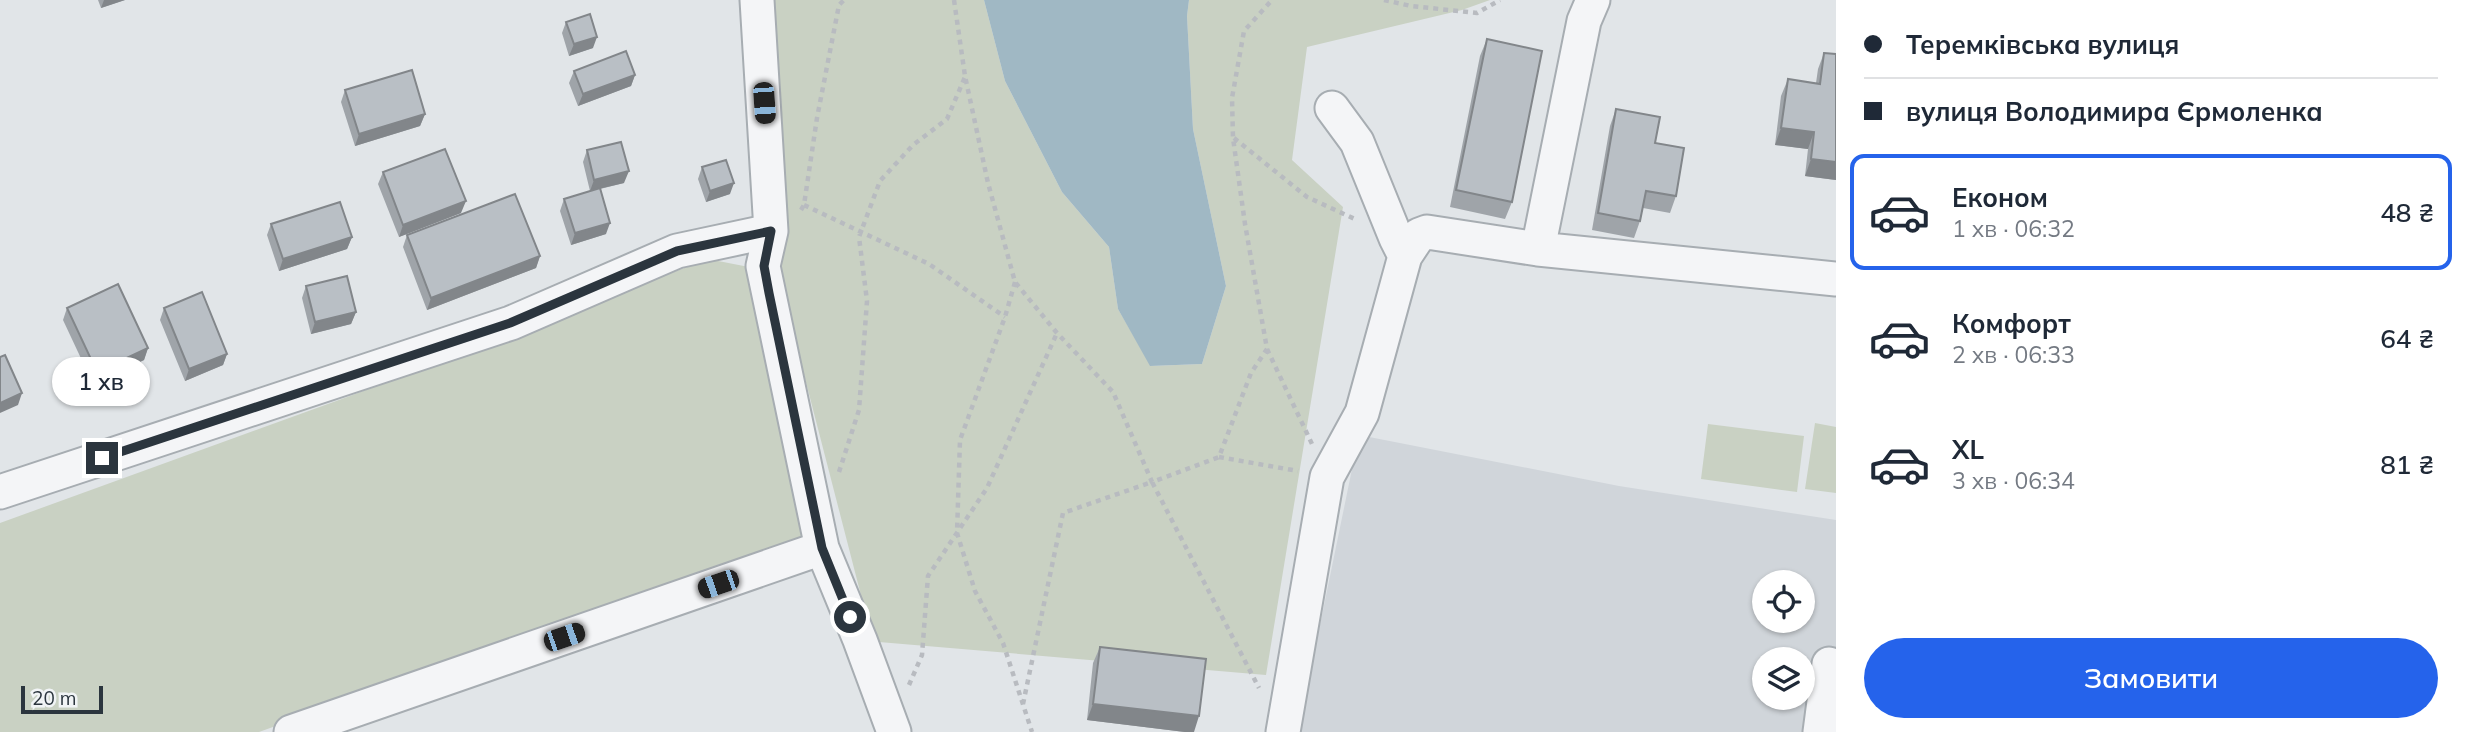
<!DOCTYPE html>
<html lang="uk">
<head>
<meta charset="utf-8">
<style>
  :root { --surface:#fff; --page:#f6f6f7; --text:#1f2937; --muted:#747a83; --line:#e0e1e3; --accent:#2563eb }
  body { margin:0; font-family:Mulish,sans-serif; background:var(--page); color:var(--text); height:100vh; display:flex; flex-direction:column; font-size:26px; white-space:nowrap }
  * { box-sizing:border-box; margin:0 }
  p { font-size:23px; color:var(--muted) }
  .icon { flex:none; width:38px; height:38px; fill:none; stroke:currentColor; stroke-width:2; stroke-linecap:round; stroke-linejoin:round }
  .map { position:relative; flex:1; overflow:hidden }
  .details { display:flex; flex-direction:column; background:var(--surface); width:630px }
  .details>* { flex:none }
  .top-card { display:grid; align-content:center; height:154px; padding:0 28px; background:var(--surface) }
  .controls { position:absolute; left:1752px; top:570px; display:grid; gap:14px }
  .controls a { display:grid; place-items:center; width:63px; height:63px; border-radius:50%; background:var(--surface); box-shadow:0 2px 5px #0004; font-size:35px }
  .scale { position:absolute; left:21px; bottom:18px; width:82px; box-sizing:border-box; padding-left:7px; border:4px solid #2b353e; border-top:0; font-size:19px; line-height:24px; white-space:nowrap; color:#2b353e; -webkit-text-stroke:5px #f1f4f6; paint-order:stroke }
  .end { position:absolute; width:32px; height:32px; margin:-16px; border:9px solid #2b353e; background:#fff; box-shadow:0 0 0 4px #fff }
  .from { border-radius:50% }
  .bubble { position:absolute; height:49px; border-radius:24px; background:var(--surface); box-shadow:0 2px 5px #0004; font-size:23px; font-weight:600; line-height:49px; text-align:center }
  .car { position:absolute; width:21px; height:42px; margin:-21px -10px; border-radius:9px; box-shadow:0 0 5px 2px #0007; background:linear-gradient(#222 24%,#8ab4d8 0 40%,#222 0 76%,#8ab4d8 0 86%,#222 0) }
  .top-card b { display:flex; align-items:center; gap:24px; height:66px; font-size:26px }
  .top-card b+b { border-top:2px solid var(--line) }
  .top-card i { width:18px; height:18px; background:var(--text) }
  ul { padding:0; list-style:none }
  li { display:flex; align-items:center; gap:21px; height:116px; margin:0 14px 10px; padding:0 14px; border:4px solid transparent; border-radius:14px }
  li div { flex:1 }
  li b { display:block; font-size:26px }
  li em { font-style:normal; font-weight:600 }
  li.active { border-color:var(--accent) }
  li>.icon { width:63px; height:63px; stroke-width:1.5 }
  .cta { display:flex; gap:14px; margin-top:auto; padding:14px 28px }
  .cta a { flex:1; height:80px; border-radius:42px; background:var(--accent); color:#fff; font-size:28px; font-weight:600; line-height:80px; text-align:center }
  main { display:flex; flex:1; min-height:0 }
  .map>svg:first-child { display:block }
  .built { fill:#d0d5da; fill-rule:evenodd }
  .green { fill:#c9d1c3 }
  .water { fill:#a0b8c4 }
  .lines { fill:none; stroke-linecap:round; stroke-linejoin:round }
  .minor-casing { stroke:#a7adb2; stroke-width:37 }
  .path { stroke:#b8bbc0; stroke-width:4.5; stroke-dasharray:5 5; stroke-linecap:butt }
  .minor { stroke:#f4f5f7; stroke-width:33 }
  .wall { fill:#9fa4a9 }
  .shaded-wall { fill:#82868a }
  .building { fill:#b9bfc5; stroke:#82868a; stroke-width:2 }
  .route { stroke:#2b353e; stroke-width:9 }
</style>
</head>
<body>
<main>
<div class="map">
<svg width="1836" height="732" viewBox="0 0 1836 732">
  <rect width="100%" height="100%" fill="#e1e5e8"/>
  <!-- built -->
  <path class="built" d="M1359,435l260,51 217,34v212h-538zM1764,583h38v38h-38zM1764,660h38v38h-38z"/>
  <!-- green -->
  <path class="green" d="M769,0h215l21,81 57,111 47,55 9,62 33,57 51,-2 24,-78 -33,-157 -6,-113 2,-16h301l-28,10 -155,37 -15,113 51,47 -77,468 -387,-33 -8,-8 -94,-364z
    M708,259l46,9 54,266 -549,198h-259v-209l350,-127z
    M1815,423l21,4v66l-31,-4z
    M1708,424l96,12 -7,56 -96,-13z"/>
  <!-- water -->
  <path class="water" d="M984,0h205l-2,16 6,113 33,157 -24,78 -52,2 -32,-57 -9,-62 -47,-55 -57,-111z"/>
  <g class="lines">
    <!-- minor casing -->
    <g class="minor-casing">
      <path id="minor" d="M757,0l14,231 -8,35 59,282 38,92 34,92
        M1332,108l25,34 39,96 9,18
        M1538,249l46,-228 9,-21
        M0,492l511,-169 166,-72 94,-20
        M291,732l531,-184
        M1283,732l44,-255 35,-64 43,-157 14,-21 8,-3 111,17 298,30
        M1820,732l9,-68"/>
    </g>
    <!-- path -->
    <path class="path" d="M954,0l11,76 23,107 27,99 42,51 56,59 39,90 67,-25 32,-84 16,-24 -22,-125 -12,-86 -1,-40 12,-67 28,-31
      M1384,0l27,6 66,7 23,-13
      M1234,138l73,59 50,23
      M804,205l125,59 76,53
      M801,210l3,-5 13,-87 22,-113 5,-5
      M1015,282l-10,35 -45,123 -3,93 18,58 28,52 29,89
      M1267,349l45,95
      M1219,457l79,14
      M839,472l20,-62 8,-109 -8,-64 21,-56 33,-36 34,-26 18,-42
      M909,685l13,-30 6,-79 59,-88 70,-155
      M1023,704l40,-191 89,-31 107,206"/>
    <!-- minor -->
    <use href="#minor" class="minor"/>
  </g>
  <!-- wall -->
  <path class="wall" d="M98,0h27l-24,8z
    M566,22l27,26 -24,8 -7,-23z
    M1487,39l25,163 -7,17 -55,-12 30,-151z
    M1824,53l12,1v126l-31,-4 3,-27 -33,-4 6,-49 7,-17 28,4 2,-14z
    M574,71l61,4 -4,11 -53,20 -9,-23z
    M345,90l80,24 -5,12 -65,20 -14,-44z
    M1616,109l39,34 21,53 -6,17 -27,-5 -3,13 -6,17 -42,-8 18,-104z
    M587,150l37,33 -24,6 6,45 -35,11 -11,-34 4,-12 26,-8 -7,-29z
    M702,167l28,27 -24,8 -8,-23z
    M383,172l78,41 -62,24 -21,-53z
    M271,224l81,13 -5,12 -68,22 -12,-36z
    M407,235l133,21 -4,12 -109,42 -24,-63z
    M306,286l50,26 -5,12 -40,10 -9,-36z
    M67,308l81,40 -4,12 -51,24 -30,-64z
    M164,308l63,46 -4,11 -38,16 -25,-61z
    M1100,647l94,85h-9l-98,-12 6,-57z"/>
  <!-- shaded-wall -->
  <path class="shaded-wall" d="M104,0h21l-24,8z
    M597,37l-4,11 -24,8 5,-12z
    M635,75l-4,11 -53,20 5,-12z
    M425,114l-5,12 -65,20 4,-12z
    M1781,128l33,4 -6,17 -33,-4z
    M1811,159l25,3v18l-31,-4z
    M629,171l-5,12 -34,8 4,-11z
    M734,183l-4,11 -24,8 4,-11z
    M466,201l-5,12 -62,24 4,-12z
    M610,223l-4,11 -35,11 4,-12z
    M352,237l-5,12 -68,22 4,-12z
    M540,256l-4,12 -109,42 4,-12z
    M356,312l-5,12 -40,10 4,-12z
    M148,348l-4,12 -51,24 4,-12z
    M227,354l-4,11 -38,16 4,-12z
    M22,393l-4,12 -18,8v-10z
    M1093,704l106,12 -5,16h-9l-98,-12z"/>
  <!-- building -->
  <path class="building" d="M590,14l7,23 -23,7 -8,-22z
    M1487,39l55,12 -30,151 -56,-12z
    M626,51l9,24 -52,19 -9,-23z
    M1824,53l12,1v108l-25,-3 3,-27 -33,-4 7,-49 32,5z
    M412,70l13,44 -66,20 -14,-44z
    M1616,109l44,8 -5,26 29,5 -8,48 -30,-5 -6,30 -42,-8z
    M621,142l8,29 -35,9 -7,-30z
    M445,149l21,52 -63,24 -20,-53z
    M726,160l8,23 -24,8 -8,-24z
    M600,188l10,35 -35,10 -11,-34z
    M515,194l25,62 -109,42 -24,-63z
    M340,202l12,35 -69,22 -12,-35z
    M347,276l9,36 -41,10 -9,-36z
    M118,284l30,64 -51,24 -30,-64z
    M202,292l25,62 -38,15 -25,-61z
    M5,355l17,38 -22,10v-46z
    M1100,647l106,12 -7,57 -106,-12z"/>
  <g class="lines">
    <!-- route -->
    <path class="route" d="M102,458l408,-135 167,-72 94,-20 -7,35 5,27 53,255 28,69"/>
  </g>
</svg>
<div class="controls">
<a><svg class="icon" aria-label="locate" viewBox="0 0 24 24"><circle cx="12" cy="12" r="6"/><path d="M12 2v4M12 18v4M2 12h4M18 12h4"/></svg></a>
<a><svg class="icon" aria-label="layers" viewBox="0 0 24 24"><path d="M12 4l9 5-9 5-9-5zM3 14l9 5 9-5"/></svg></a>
</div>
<div class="scale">20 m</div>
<i class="end from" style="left:850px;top:617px"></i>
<i class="end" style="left:102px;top:458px"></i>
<div class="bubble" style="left:52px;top:357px;width:98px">1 хв</div>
<i class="car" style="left:764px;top:103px;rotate:176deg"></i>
<i class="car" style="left:718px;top:584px;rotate:251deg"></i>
<i class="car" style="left:564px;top:637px;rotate:71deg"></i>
</div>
<section class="details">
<div class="top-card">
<b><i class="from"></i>Теремківська вулиця</b>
<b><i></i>вулиця Володимира Єрмоленка</b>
</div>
<ul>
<li class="active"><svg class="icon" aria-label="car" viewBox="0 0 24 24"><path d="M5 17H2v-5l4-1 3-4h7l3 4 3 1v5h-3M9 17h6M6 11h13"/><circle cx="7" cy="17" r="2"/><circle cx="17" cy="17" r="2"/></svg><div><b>Економ</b><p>1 хв · 06:32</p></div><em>48 ₴</em></li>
<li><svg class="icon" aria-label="car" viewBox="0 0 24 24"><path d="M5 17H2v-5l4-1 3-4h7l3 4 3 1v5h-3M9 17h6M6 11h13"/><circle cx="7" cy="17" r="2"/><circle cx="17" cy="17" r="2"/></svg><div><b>Комфорт</b><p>2 хв · 06:33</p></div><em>64 ₴</em></li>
<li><svg class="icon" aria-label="car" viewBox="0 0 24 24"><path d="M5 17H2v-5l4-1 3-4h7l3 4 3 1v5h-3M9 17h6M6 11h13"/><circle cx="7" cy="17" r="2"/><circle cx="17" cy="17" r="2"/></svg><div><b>XL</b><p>3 хв · 06:34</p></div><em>81 ₴</em></li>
</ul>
<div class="cta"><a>Замовити</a></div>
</section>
</main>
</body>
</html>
